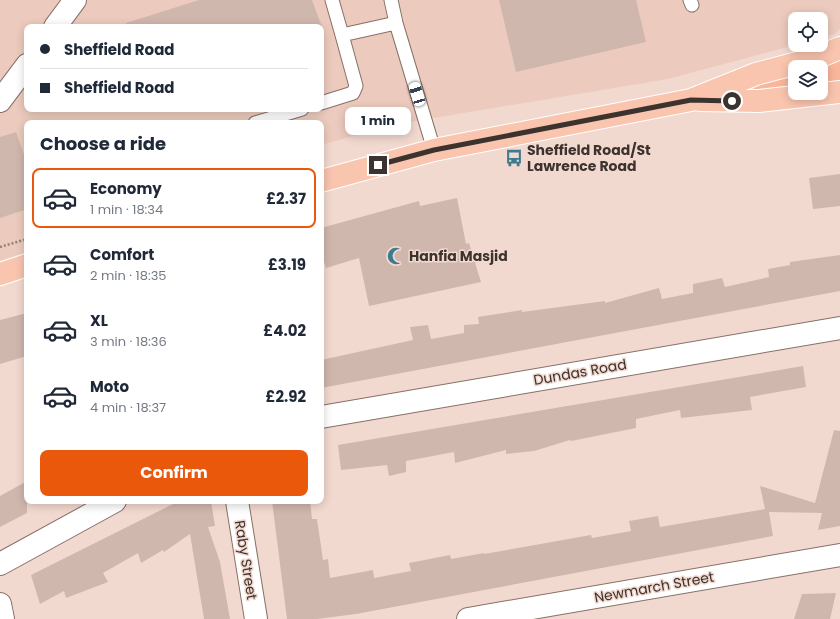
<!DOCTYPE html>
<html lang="en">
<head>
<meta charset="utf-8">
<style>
  :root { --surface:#fff; --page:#f6f6f7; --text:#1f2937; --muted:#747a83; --line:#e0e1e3; --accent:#ea580c }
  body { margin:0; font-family:Poppins,sans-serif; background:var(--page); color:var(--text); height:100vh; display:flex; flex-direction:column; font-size:15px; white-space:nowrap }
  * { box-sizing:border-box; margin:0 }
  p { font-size:13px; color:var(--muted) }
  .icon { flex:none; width:22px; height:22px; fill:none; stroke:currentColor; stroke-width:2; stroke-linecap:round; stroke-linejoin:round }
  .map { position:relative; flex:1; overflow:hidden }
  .side { position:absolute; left:24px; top:120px; width:300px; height:384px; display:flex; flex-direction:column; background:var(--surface); border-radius:8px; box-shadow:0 2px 10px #0003 }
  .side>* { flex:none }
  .top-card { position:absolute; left:24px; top:24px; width:300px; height:88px; border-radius:8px; box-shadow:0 2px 10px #0003; display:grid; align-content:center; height:88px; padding:0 16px; background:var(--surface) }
  .tools { position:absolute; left:788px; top:12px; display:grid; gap:8px }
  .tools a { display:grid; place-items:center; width:40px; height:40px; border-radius:8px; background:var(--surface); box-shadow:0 2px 10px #0003; font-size:20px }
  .end { position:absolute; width:18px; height:18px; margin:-9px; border:5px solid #3c322e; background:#fff; box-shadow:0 0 0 2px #fff }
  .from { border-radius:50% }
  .bubble { position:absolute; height:28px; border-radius:8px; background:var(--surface); box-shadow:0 2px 10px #0003; font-size:13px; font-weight:700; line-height:28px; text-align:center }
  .car { position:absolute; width:12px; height:24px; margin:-12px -6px; border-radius:5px; box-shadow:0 0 3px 1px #0007; background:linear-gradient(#fff 24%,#345 0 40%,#fff 0 76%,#345 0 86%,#fff 0) }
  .top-card b { display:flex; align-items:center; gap:14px; height:38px; font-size:15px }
  .top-card b+b { border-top:1px solid var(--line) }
  .top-card i { width:10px; height:10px; background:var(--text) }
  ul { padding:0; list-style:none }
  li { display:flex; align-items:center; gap:12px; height:60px; margin:0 8px 6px; padding:0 8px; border:2px solid transparent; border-radius:8px }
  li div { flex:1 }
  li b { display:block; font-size:15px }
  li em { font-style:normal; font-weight:700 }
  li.on { border-color:var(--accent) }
  li>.icon { width:36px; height:36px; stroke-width:1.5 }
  h2 { padding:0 16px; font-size:18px; line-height:48px }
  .cta { display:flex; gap:8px; margin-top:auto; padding:8px 16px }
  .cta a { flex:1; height:46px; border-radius:8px; background:var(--accent); color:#fff; font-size:16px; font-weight:700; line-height:46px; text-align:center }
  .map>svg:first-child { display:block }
  .built { fill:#eccbbe; fill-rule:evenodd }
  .green { fill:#fab69a }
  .building { fill:#d0b7ae }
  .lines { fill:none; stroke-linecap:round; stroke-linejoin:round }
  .lane-casing { stroke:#877067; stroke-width:15 }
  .street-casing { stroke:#877067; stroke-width:24 }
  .primary-casing { stroke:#fff; stroke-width:24 }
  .path { stroke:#93817b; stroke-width:2.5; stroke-dasharray:2 2; stroke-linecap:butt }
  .lane { stroke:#fff; stroke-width:13 }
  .street { stroke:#fff; stroke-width:22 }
  .primary { stroke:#fac5af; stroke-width:22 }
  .route { stroke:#3c322e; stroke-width:5 }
  .labels { text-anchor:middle; stroke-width:3; stroke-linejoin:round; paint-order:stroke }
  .poi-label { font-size:14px; font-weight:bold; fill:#3c322e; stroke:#f2d9cf; text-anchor:start }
  .street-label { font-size:14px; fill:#3c322e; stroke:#f2d9cf }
</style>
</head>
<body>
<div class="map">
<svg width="840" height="619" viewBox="0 0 840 619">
  <rect width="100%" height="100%" fill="#f2d9cf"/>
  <!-- built -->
  <path class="built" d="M0,0h840v29l-5,5 -14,4v-19h-26v26l-127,34 -276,46 -71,20v-22h-294v154l-27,8zM27,27h294v82h-294z"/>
  <!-- green -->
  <path class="green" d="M840,60v24l-19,3v-18z
    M795,76v14l-38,5 -6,-13z"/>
  <!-- building -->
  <path class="building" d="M199,0h113l10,27h-195l-1,-4z
    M499,0h137l10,42 -130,30z
    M16,132l11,31v46l-27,9v-81z
    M840,174v32l-27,3 -4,-31z
    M457,198l9,46 3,-1 12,39 -112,24 -10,-48 -33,10 -5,-17v-23l98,-27 1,5z
    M840,255v36l-519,97v-28l92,-20 -3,-13 18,-2 3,14 33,-6v-8l15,-1 -1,-7 44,-7v2l83,-11v2l54,-15 3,11 31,-6v-9l29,-6 3,9 44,-10 -1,-8 22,-4v-3z
    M27,313v43l-27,8v-44z
    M803,366l3,21 -56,10 2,13 -71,8 -1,-8 -44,9v9l-65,13 -1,-1 -36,11 -28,3v-4l-51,13 -1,-11 -48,9v11l-17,4 -2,-11 -46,5 -3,-25z
    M834,430l6,1v95l-22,4 4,-17 -53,-1 4,24 -417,78 -39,5h-30l-15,-118h38l2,18h5l6,41 5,-1 2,19 43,-8 1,8 37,-7 -2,-8 41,-8 1,4 33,-6v1l107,-19 1,3 39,-7 -2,-10 29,-5 2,11 105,-18 -5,-23 55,17z
    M27,481v32l-27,14v-31z
    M179,501h32l4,25 -7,1 12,35 10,57h-26l-14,-85 -26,18 -1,-2 -22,13 -3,-10 -35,20 5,9 -42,16 -2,-7 -24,13 -9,-29z
    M836,593l-6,26h-36l8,-25z"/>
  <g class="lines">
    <!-- lane casing -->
    <g class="lane-casing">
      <path id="lane" d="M332,0l10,35
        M391,0l5,23 38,127
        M690,0l2,5
        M321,103l32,-10 3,-7 -14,-51 54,-12
        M255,123l47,-14"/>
    </g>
    <!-- street casing -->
    <g class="street-casing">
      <path id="street" d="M55,27l20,-27
        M0,101l27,-36
        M321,417l519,-89
        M237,501l19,118
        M0,564l115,-63
        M0,604l3,15
        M468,619l372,-64"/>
    </g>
    <!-- primary casing -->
    <g class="primary-casing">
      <path id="primary" d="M700,100l59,1 81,-9
        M321,181l113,-31 257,-50 65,-26 60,-16 24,-10
        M0,274l27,-9"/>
    </g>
    <!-- path -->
    <path class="path" d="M0,247l27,-8"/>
    <!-- lane -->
    <use href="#lane" class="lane"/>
    <!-- street -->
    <use href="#street" class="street"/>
    <!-- primary -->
    <use href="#primary" class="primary"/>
  </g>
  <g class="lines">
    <!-- route -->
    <path class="route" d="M378,165l56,-15 257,-50 41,1"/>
  </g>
  <!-- icons -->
  <defs>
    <g id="bus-bare" transform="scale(1.38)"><path d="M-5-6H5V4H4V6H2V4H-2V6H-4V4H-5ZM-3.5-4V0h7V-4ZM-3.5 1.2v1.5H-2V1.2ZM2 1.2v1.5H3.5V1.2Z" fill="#3d7b90" stroke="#f2d9cf" stroke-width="2.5" paint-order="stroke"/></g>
    <g id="mosque-bare" transform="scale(1.38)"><path d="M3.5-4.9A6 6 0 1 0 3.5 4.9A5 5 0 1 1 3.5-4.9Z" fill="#3d7b90" stroke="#f2d9cf" stroke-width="2.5" paint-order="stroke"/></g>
  </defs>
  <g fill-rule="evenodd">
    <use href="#bus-bare" x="514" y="158"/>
    <use href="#mosque-bare" x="396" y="256"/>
  </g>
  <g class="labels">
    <!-- poi labels -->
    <g class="poi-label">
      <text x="527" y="155">Sheffield Road/St<tspan x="527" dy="16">Lawrence Road</tspan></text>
      <text x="409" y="261">Hanfia Masjid</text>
    </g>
    <!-- street labels -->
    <g class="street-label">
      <text transform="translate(580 372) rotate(-10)" y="5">Dundas Road</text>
      <text transform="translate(246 560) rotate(81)" y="5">Raby Street</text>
      <text transform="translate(654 587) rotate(-10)" y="5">Newmarch Street</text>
    </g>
  </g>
</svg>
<div class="tools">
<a><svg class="icon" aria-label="locate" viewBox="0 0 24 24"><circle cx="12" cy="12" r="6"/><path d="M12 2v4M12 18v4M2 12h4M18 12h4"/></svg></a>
<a><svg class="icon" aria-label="layers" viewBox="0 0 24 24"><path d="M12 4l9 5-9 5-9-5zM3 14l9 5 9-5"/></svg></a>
</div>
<i class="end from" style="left:732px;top:101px"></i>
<i class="end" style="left:378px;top:165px"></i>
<div class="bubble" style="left:345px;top:107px;width:66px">1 min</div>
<i class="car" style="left:417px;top:94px;rotate:343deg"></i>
<div class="top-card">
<b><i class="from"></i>Sheffield Road</b>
<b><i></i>Sheffield Road</b>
</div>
<section class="side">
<h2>Choose a ride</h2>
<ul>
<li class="on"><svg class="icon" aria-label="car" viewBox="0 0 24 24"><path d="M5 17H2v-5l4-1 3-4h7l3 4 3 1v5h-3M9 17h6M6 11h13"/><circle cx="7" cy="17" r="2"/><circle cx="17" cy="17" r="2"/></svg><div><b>Economy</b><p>1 min · 18:34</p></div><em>£2.37</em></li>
<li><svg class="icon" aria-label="car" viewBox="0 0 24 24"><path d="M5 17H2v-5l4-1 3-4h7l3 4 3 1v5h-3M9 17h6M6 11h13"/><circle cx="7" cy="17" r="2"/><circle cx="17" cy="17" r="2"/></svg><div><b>Comfort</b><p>2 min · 18:35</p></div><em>£3.19</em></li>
<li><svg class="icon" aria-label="car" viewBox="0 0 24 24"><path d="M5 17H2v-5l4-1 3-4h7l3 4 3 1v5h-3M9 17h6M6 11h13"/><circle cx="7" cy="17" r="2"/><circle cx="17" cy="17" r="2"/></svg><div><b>XL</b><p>3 min · 18:36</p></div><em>£4.02</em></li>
<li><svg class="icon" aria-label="car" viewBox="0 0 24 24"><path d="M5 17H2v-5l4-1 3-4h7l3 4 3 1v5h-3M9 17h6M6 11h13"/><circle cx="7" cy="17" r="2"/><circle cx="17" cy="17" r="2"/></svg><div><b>Moto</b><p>4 min · 18:37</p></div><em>£2.92</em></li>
</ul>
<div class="cta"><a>Confirm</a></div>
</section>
</div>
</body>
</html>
